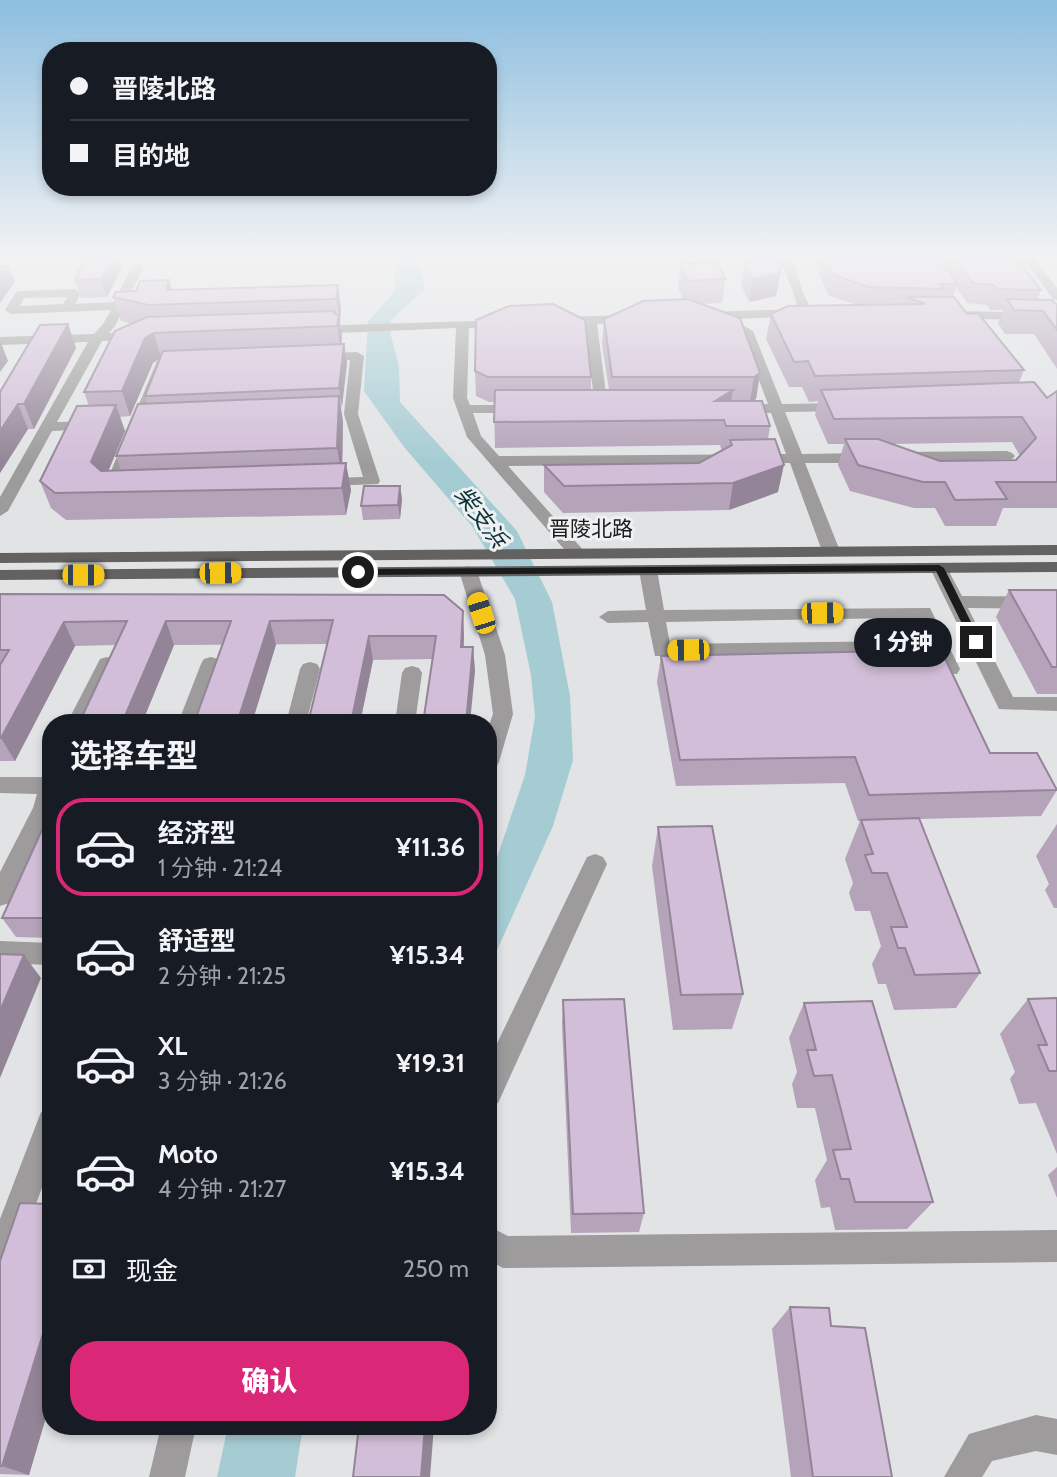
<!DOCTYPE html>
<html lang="zh">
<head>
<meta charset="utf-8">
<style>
  :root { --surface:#171b24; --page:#20242c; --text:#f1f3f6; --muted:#9ea1a6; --line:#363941; --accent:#db2777 }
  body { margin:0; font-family:Cabin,"Noto Sans SC",sans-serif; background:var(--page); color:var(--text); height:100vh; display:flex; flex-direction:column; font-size:26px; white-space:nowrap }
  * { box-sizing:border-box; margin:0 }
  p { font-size:23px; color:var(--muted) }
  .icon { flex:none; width:38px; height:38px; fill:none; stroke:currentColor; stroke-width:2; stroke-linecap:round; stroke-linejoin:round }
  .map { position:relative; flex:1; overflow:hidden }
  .panel { position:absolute; left:42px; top:714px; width:455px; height:721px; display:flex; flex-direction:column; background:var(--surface); border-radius:28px; box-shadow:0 4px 10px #0003 }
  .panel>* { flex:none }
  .guide { position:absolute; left:42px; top:42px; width:455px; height:154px; border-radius:28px; box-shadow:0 4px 10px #0003; display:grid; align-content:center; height:154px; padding:0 28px; background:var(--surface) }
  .end { position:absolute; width:32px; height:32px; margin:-16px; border:9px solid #1b1b1c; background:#fff; box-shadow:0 0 0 4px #fff }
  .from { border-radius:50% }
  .bubble { position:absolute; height:49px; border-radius:24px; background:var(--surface); box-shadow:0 4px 10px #0003; font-size:23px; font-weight:800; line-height:49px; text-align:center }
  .car { position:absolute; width:21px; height:42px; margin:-21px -10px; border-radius:9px; box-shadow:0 0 5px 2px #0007; background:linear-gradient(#f5c518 24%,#345 0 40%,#f5c518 0 76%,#345 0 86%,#f5c518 0) }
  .guide b { display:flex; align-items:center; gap:24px; height:66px; font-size:26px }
  .guide b+b { border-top:2px solid var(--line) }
  .guide i { width:18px; height:18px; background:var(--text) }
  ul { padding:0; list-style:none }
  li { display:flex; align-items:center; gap:21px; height:98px; margin:0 14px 10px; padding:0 14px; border:4px solid transparent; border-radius:28px }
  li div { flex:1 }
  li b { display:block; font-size:26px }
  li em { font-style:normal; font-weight:800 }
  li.active { border-color:var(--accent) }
  li>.icon { width:63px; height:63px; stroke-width:1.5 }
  h2 { padding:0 28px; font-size:32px; line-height:84px }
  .pay { display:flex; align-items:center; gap:18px; height:77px; padding:0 28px; font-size:26px }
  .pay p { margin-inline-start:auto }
  .primary-button { display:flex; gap:14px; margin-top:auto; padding:14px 28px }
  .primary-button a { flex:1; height:80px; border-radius:28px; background:var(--accent); color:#fff; font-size:28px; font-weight:800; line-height:80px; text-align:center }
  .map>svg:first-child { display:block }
  .water { fill:#a5ccd3 }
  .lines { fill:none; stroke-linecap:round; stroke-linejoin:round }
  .minor { fill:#9d9b9b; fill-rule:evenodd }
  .major { fill:#646161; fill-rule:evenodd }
  .wall { fill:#b5a3ba; fill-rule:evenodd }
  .shaded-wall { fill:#938597 }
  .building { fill:#d2bed8; stroke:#938597; stroke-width:2 }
  .route { fill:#1b1b1c }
  .labels { text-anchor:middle; stroke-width:6; stroke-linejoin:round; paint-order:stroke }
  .street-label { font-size:21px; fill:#1b1b1c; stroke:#eef0f2 }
  .water-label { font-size:23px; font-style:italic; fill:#0d343a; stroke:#eef0f2 }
</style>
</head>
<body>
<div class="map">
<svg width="1057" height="1477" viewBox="0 0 1057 1477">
  <rect width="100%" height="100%" fill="#e1e3e5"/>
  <!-- water -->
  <path class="water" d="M394,258h24l7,31 -34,31v16l8,30 1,36 117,129 35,71 18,94 3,64 -20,66 -65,144v-86l37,-109 10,-58 -4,-42 -16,-76 -43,-73 -68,-79 -40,-56 4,-69 27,-31z
    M228,1426h75l-8,51h-78z"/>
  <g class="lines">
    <!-- minor -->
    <path class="minor" d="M780,258h12l11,35 10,20 -2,3 -79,3 21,12 29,73 62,-1 7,4 -7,4 -59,1 17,42 66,-1 8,5 -8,5h-63l35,88 -9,5 -9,-5 -32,-88 -282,3 77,86 -3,4h-12l-103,-119 -14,-39 3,-70 -143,6 -6,-4 6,-4 193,-6 2,3 -6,4 -33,1 -2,70 3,7h52l7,4 -7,4h-49l8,23 18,20 287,-2 -15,-41h-35l-7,-4 7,-4 32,-1 -27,-71 -28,-14 -8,1 -6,-4 6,-4 94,-3z
      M1023,258h11l23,30v12l-4,-1z
      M138,263l6,3 -29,60 -6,7 29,-1 6,4 -6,4 -36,1 -45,81 37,-1 7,4 -7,4 -42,2 -44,80 -8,5v-19l88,-155 -88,3v-8l94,-3 9,-10 8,-14 -100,4 -6,-4 11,-18 4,-1 55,-2 6,4 -6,11 39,-2 18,-36zM67,297l-4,7 -43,2 4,-8z
      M954,311l103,2v8l-107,-3v-6z
      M631,315l6,4 -2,3 -38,2 11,85 -7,4 -5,-1 -12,-88 -26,1 -6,-4 6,-4z
      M357,352l7,4 -6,58 22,67 -2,3 -267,11 -8,-5 54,-129zM350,360l-6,54 19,63 -242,8 46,-117z
      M1007,451l5,2 3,3 -3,3 -112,3 -8,-5 8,-5z
      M939,563l6,1 17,32 95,1v12l-89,-1 45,89h44v14l-58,-2 -69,-141z
      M648,565l9,5 7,40 266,-2 30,61 -3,5h-14l-13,-26 -9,5 -266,3 -7,-34 -40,1 -9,-6 9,-6 38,-1 -7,-40zM899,618l10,23 -239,3 -4,-22z
      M468,566l9,5 28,84 8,59 -14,48 -3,6 -8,2v-42l5,-14 -8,-59 -26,-84z
      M107,657l7,2 3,5 -30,59h-20l33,-64z
      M211,657l7,2 3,5 -23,59h-20l23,-59 3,-5z
      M310,662l7,2 3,5 -14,54h-20l14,-54 3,-5z
      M412,666l7,2 3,5 -7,50h-20l7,-50 3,-5z
      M51,775v42l-42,86 -9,3v-34l33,-64 4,-14 -37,-1v-16h43z
      M595,854l8,3 4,7 -109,239 -10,4v-45l99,-205z
      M0,941l51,2v22l-51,-2z
      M51,1108v55l-40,109 -11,5v-58l41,-107z
      M488,1226l20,10 549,-6v32l-554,6 -15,-8z
      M1036,1415l21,4v36l-21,-4 -44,10 -10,16h-38l25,-43z
      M161,1426h35l-11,51h-36z"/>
    <!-- major -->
    <path class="major" d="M1057,545v10l-1057,8v-10z
      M1057,562v10l-1057,8v-10z"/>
  </g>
  <!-- wall -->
  <path class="wall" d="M86,258h34l2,9 -15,30 -26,1 -6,-18z
    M741,258h39l2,8 -6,30 -27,6 -8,-17 3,-17z
    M813,258h203l25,32 -4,10 20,5v64l-23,-35h-29l-7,-11 5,-13h-13l-3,-5 -20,-2 -11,-16 -3,10 14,17 57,56 -5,13 28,15 10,-7v117h-54l-7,18h-51l-10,-18h-21l-64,-17 -12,-26 6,-21h-16l-13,-29 3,-14 -9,1 -7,-15h-13l-23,-48 5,-25 85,-9 -28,-10zM1012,442l8,14 -4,4 -76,1 -48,-17z
    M680,264l45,15 -3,24 -22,1 60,69 -4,26 -4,2 18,25 -2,13 10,53 -49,18 -166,3 -19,-21v-27l155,-2 23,-12 -2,-6 -225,3 -1,-46h-5l-13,-6 -1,-25 116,6v13h18l-7,-46 2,-25 79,-19 -5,-13z
    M169,280l3,10 166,-5 3,24 -1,13 2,16 -1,6 6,19 -6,45 2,14 -1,41 9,27 -5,25 -280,5 -15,-12 -11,-27 49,-75 -5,-14 48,-68 -11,-3 -8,-24zM161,358l-16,38 2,7 -31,53 5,14h-13l17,-39 -5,-14 10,-1 23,-53z
    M68,324l8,24 -42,81h-6l-28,44v-81z
    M400,486l2,13 -2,20 -37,1 -2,-14z
    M1009,590h48v104h-20l-41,-77z
    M0,594l444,1 20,40v12h9l2,24 -43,-12 -59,1 -13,63h-52l20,-79 -154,1 -32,78h-63l37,-78 -41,1 -60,115h-15z
    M661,656l329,97 67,37 -16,26 -122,3 61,154 -24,35 -62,2 -8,-26h-8l-6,-20 9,-18 -11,-35h-15l-6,-18 4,-10 -8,-24 15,-38h-2l-13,-38 -169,3 -19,-104z
    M51,810v128l-35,-1 -14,-19z
    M1057,824v84h-3l-9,-18 4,-6 -13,-28z
    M658,827l85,167 -11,35 -59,1 -21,-164z
    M1057,998v156l-21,-51 -17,1 -9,-25 5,-7 -15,-38 28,-35z
    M563,1000l81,213 -5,19 -68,1 -9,-209z
    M804,1003l129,199 -26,27 -72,1 -5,-23 -9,1 -6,-28 12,-20 -12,-52h-18l-5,-24 5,-12 -8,-34z
    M1057,1167v31l-9,-23z
    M51,1204v196l-22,75 -29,-1v-213z
    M790,1307l41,19 61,151h-101l-19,-148z"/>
  <!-- shaded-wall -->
  <path class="shaded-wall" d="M113,258h7l2,9 -15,30 -6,-18z
    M8,266l7,16 -15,21v-26z
    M782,266l-6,30 -27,6 4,-23z
    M169,280l7,24 -10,-14z
    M338,285l3,24 -1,13 2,16 -1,13 -4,-25 2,-12 -3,-15z
    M68,324l8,24 -42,81 -10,-25z
    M154,333l7,25 -8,5 -23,53 -8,-25 23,-53z
    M0,340l8,21 -8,11z
    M344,344l3,19 -5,44 -3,-19z
    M760,373l-4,26 -6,3 4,-25z
    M733,390l-4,26 -14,-15z
    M339,396l4,26 -1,53 -5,-27z
    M18,404l10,25 -28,44v-42z
    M116,405l9,26 -24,58 -10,-27z
    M346,463l5,27 -5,25 -4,-27z
    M784,465l-6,27 -49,18 4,-27z
    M400,486l2,13 -2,20 -2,-14z
    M463,611l1,24 -2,36 -1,-24z
    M166,621l8,24 -32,78h-20z
    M270,621l6,24 -24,78h-15z
    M64,622l11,24 -60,115 -14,-23z
    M369,636l4,24 -13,63h-9z
    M473,647l2,24 -5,52h-4z
    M24,955l17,23 -41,100v-67z
    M51,1308v92l-22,75 -27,-9z
    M425,1426h9l-4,51h-9z"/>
  <!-- building -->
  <path class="building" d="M86,258h27l-12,21 -26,1z
    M750,258h30l2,8 -2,7 -27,6 -9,-16 7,-1z
    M826,258h114l17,26h-17l4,5 -76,-2 -36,-13z
    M956,258h60l25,32 -44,-1 -3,-4 -21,-2z
    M718,262l7,17 -38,2 -7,-17z
    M0,266h8l-8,11z
    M169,280l-3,10 172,-5 -2,14 -188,6 -35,-8 3,-5 20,-1 4,-10z
    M906,297h48l13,17 11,-1 46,57 -209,6 -7,-15 -14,1 -23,-48 17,-8 138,-2z
    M688,299l52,19 20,55 -6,4h-142l-8,-58 39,-18z
    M1007,299l45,1 5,5v25l-14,-19 -29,-1z
    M553,304l32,16 6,57h-103l-13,-6 1,-51 33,-14z
    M335,311v3h4l-2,12 -183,7 -9,5 -23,53 -38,1 31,-61 32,-14z
    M68,324l-44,80h-6l-18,27v-39l40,-67z
    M344,344l-5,44 -194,8 18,-45z
    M1034,382l13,16 10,-7v91h-61l11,17 -52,1 -10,-18h-22l-65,-17 -13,-26h33l62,22 76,-1 20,-22 -14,-21 -188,2 -13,-29z
    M495,390h238l-18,11h47l8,25h-44l-2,-6 -230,2z
    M339,396l-2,52 -221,8 22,-52z
    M116,405l-25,57 10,9 245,-8 -4,25 -287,5 -15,-12 37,-75z
    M775,439l9,26 -51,18 -169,3 -20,-21 155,-2 33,-18 -2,-5z
    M364,486h36l-2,19 -37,1z
    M1009,590h48v77h-5z
    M0,594l444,1 19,16 -2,36h12l-7,76h-43l13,-87h-67l-18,87h-43l25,-103 -63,1 -33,102h-43l37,-102h-65l-44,102h-43l48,-102 -63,1 -63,116h-1v-73l9,-15h-9z
    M941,650l49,103h47l20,37 -188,5 -14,-38 -175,3 -19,-104z
    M51,810v108h-49z
    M919,818l61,155 -65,2 -10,-27h-7l-7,-21h16l-20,-54h-15l-7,-18 8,-1 -12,-34z
    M712,826l31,168 -62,1 -23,-168z
    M0,954l24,1 -24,56z
    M1057,998v73h-8l-11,-26h9l-19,-46z
    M624,999l20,214 -71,1 -10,-214z
    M872,1001l61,201h-78l-6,-23h-8l-8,-29 18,-1 -19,-74 -18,1 -7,-26h9l-12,-47z
    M20,1203l31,1v104l-49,158h-2v-205z
    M790,1307l39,1 2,18 34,2 27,149h-79z
    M359,1426h66l-4,51h-68z"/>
  <!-- sky -->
  <linearGradient id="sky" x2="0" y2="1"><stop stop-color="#8dbee0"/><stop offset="0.55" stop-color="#f2f2f3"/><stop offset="1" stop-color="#f2f2f3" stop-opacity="0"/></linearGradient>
  <rect width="1057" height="465" fill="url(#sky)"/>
  <!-- route -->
  <path class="route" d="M939,565l5,3 37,74 -2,3 -8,-3 -35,-71 -578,4 -5,-3 5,-3z"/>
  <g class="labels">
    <!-- street labels -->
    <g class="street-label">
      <text x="591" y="536">晋陵北路</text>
    </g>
    <!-- water labels -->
    <g class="water-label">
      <text transform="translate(481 517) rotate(53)" y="8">柴支浜</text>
    </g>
  </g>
</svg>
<i class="end from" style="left:358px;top:572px"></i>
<i class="end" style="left:976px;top:642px"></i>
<div class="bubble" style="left:854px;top:618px;width:98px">1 分钟</div>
<i class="car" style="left:220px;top:573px;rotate:89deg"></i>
<i class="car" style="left:83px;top:575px;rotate:90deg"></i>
<i class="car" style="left:481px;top:613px;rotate:342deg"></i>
<i class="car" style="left:822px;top:613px;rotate:89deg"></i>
<i class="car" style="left:688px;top:650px;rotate:269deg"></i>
<div class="guide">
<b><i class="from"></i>晋陵北路</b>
<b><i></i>目的地</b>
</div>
<section class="panel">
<h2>选择车型</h2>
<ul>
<li class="active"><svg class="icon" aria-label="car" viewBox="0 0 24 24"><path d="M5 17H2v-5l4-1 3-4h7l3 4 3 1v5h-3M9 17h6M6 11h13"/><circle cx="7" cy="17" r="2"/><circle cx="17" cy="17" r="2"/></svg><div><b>经济型</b><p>1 分钟 · 21:24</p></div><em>¥11.36</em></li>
<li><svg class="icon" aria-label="car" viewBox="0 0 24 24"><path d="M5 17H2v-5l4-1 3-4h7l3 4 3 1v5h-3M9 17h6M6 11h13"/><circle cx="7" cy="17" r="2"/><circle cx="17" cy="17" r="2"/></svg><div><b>舒适型</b><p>2 分钟 · 21:25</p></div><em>¥15.34</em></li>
<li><svg class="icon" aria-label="car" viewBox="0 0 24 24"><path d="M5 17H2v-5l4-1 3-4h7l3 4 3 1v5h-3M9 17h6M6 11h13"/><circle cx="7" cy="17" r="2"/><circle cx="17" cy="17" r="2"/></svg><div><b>XL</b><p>3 分钟 · 21:26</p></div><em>¥19.31</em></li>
<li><svg class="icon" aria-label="car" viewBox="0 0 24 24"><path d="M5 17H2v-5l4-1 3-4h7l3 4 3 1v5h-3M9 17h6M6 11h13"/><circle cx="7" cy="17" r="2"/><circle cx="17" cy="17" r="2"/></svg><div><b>Moto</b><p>4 分钟 · 21:27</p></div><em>¥15.34</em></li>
</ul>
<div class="pay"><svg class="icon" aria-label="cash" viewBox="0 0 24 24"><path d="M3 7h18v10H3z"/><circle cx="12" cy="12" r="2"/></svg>现金<p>250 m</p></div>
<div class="primary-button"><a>确认</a></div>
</section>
</div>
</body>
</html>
